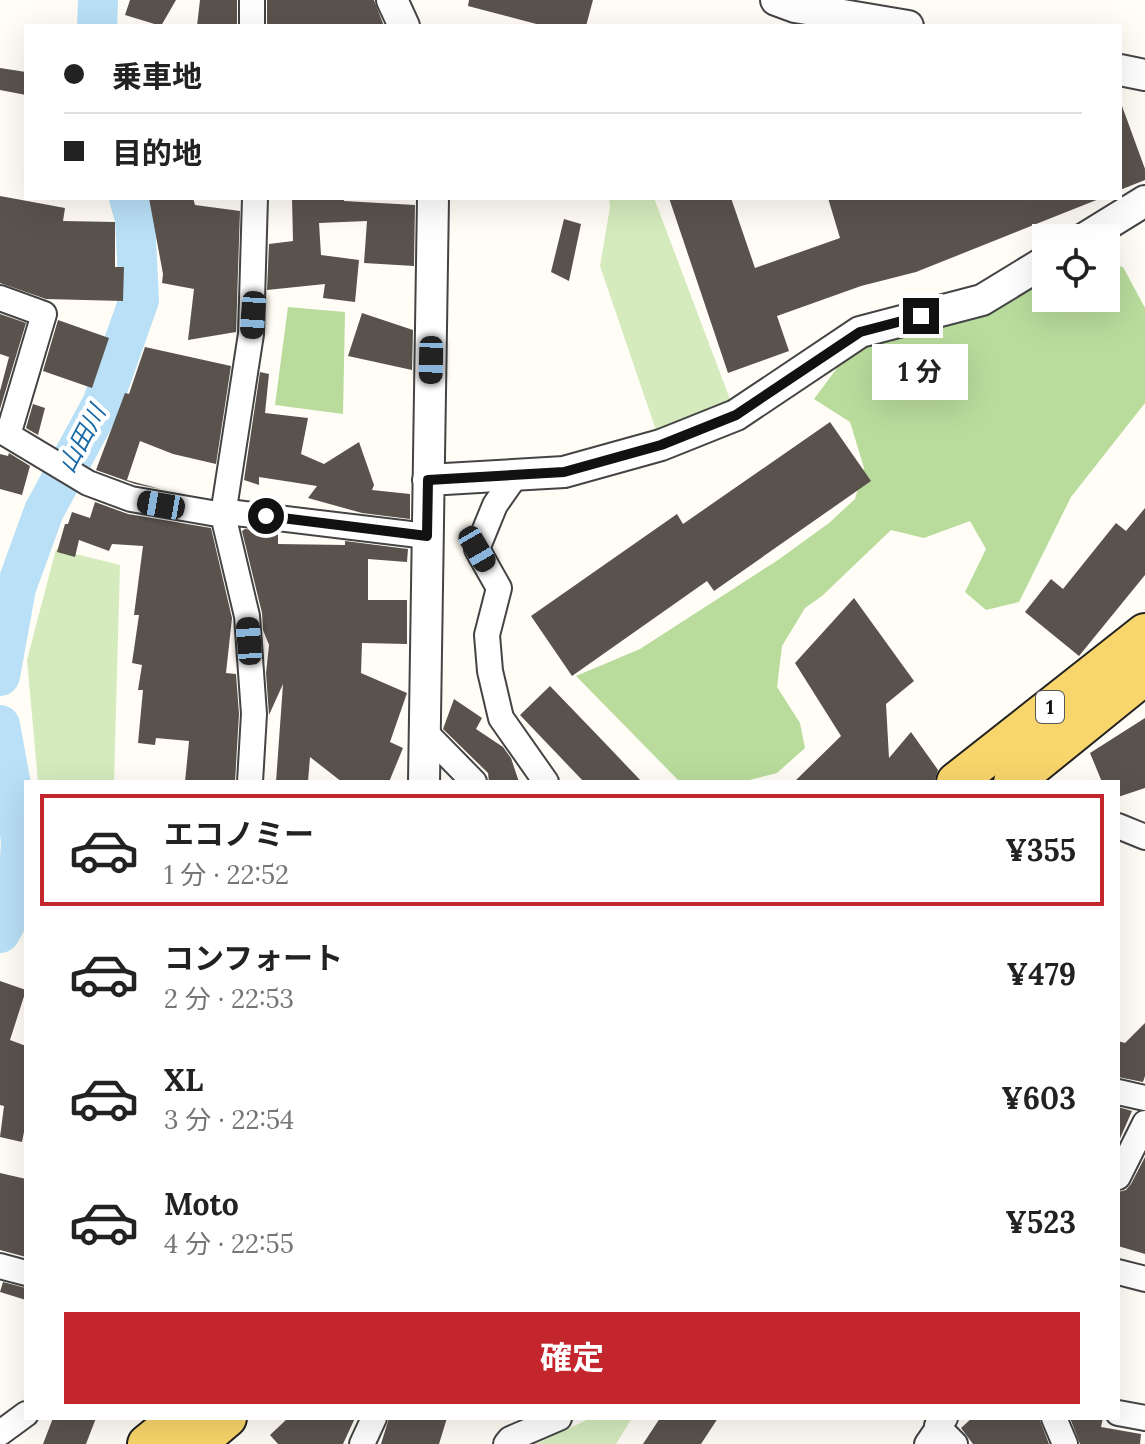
<!DOCTYPE html>
<html lang="ja">
<head>
<meta charset="utf-8">
<style>
  :root { --surface:#fff; --page:#f2f2f2; --text:#222; --muted:#767676; --line:#e0e0e0; --accent:#c4262e }
  body { margin:0; font-family:Lora,"Noto Sans JP",serif; background:var(--page); color:var(--text); height:100vh; display:flex; flex-direction:column; font-size:30px; white-space:nowrap }
  * { box-sizing:border-box; margin:0 }
  p { font-size:26px; color:var(--muted) }
  .icon { flex:none; width:44px; height:44px; fill:none; stroke:currentColor; stroke-width:2; stroke-linecap:round; stroke-linejoin:round }
  .map { position:relative; flex:1; overflow:hidden }
  .panel { position:absolute; left:24px; top:780px; width:1096px; height:640px; display:flex; flex-direction:column; background:var(--surface); border-radius:0px; box-shadow:0 8px 32px #0002 }
  .panel>* { flex:none }
  .hud { position:absolute; left:24px; top:24px; width:1098px; height:176px; border-radius:0px; box-shadow:0 8px 32px #0002; display:grid; align-content:center; height:176px; padding:0 40px; background:var(--surface) }
  .buttons { position:absolute; left:1032px; top:224px; display:grid; gap:16px }
  .buttons a { display:grid; place-items:center; width:88px; height:88px; border-radius:0px; background:var(--surface); box-shadow:0 8px 32px #0002; font-size:40px }
  .end { position:absolute; width:36px; height:36px; margin:-18px; border:10px solid #111; background:#fff; box-shadow:0 0 0 4px #fff }
  .from { border-radius:50% }
  .bubble { position:absolute; height:56px; border-radius:0px; background:var(--surface); box-shadow:0 8px 32px #0002; font-size:26px; font-weight:700; line-height:56px; text-align:center }
  .car { position:absolute; width:24px; height:48px; margin:-24px -12px; border-radius:10px; box-shadow:0 0 6px 2px #0007; background:linear-gradient(#222 24%,#8ab4d8 0 40%,#222 0 76%,#8ab4d8 0 86%,#222 0) }
  .hud b { display:flex; align-items:center; gap:28px; height:76px; font-size:30px }
  .hud b+b { border-top:2px solid var(--line) }
  .hud i { width:20px; height:20px; background:var(--text) }
  ul { padding:14px 0 0; list-style:none }
  li { display:flex; align-items:center; gap:24px; height:112px; margin:0 16px 12px; padding:0 24px; border:4px solid transparent; border-radius:0px }
  li div { flex:1 }
  li b { display:block; font-size:30px }
  li em { font-style:normal; font-weight:700 }
  li.active { border-color:var(--accent) }
  li>.icon { width:72px; height:72px; stroke-width:1.5 }
  .button { display:flex; gap:16px; margin-top:auto; padding:16px 40px }
  .button a { flex:1; height:92px; border-radius:0px; background:var(--accent); color:#fff; font-size:32px; font-weight:700; line-height:92px; text-align:center }
  .map>svg:first-child { display:block }
  .green { fill:#d5ebbd }
  .forest { fill:#b9dc9c }
  .lines { fill:none; stroke-linecap:round; stroke-linejoin:round }
  .river { stroke:#b9e0f7; stroke-width:40 }
  .building { fill:#5a524d }
  .minor-casing { stroke:#444; stroke-width:28 }
  .tertiary-casing { stroke:#444; stroke-width:34 }
  .primary-casing { stroke:#222; stroke-width:42 }
  .minor { stroke:#fff; stroke-width:24 }
  .tertiary { stroke:#fff; stroke-width:30 }
  .primary { stroke:#f9d66b; stroke-width:38 }
  .route { stroke:#111; stroke-width:10 }
  .labels { text-anchor:middle; stroke-width:8; stroke-linejoin:round; paint-order:stroke }
  .shield { fill:#fff; stroke:#585858; stroke-width:2 }
  .shield-label { font-size:20px; font-weight:bold; fill:#111 }
  .water-label { font-size:24px; font-style:italic; fill:#1768a6; stroke:#fff }
</style>
</head>
<body>
<div class="map">
<svg width="1145" height="1444" viewBox="0 0 1145 1444">
  <rect width="100%" height="100%" fill="#fffdf5"/>
  <!-- green -->
  <path class="green" d="M609,198h45l82,217 -75,30 -61,-179 10,-59z
    M56,549l64,16 -6,217h-76l-11,-122z
    M591,1418h41l-16,26h-80z"/>
  <!-- forest -->
  <path class="forest" d="M1106,263l17,4 22,41v95l-74,94 -52,105 -33,8 -21,-18 21,-43 -16,-28 -46,17 -33,-8 -69,66 -17,12 -23,38 -5,41 23,36 5,25 -28,25 -36,9h-61l-104,-106 64,-27 138,-89 51,-37 26,-24 9,-31 -14,-46 -36,-23 41,-55 191,-67v21h60z
    M288,307l57,5 -2,102 -68,-9z"/>
  <g class="lines">
    <!-- river -->
    <path class="river" d="M97,26l1,-26
      M0,676l16,-88 28,-77 58,-107 37,-104 -4,-81 -6,-21
      M0,725l21,115 -3,61 -18,32"/>
  </g>
  <!-- building -->
  <path class="building" d="M130,0h46l-15,26 -36,-11z
    M200,0h37v26h-40z
    M267,0h107l10,26h-117z
    M469,0h124l-7,26h-42l-76,-20z
    M0,68l26,4v23l-26,-5z
    M1122,106l23,63v11l-25,10v-83z
    M0,196l65,12 -2,13 52,1v45h9l-1,34 -77,-2 -46,-16z
    M149,198h44l2,7 45,6 -4,121 -48,8 6,-51 -32,-6 1,-9z
    M292,198h52v3l71,4 -1,61 -50,-3 3,-42 -48,2 2,32 38,5 -4,42 -32,-4 2,-14 -58,6 2,-46 24,-3z
    M669,198h62l24,70 85,-30 -12,-40 271,1 -183,73 -55,14 -84,30 12,35 -61,22z
    M564,219l17,5 -12,57 -18,-9z
    M362,313l51,17 -1,40 -64,-14z
    M0,314l26,9 -26,86v-18l9,-34 -9,-3z
    M58,320l51,18 -17,50 -49,-17z
    M145,347l86,19 -15,98 -43,-10 -33,-13 -13,39 33,9 -25,-5 -39,-14 29,-77 4,1z
    M260,372l9,2 -4,39 43,5 -7,36 23,10 35,-22 15,43 -2,5 38,4v25l-48,-6 -54,-15 9,-12 -58,-9v8l-15,-5z
    M33,404l12,4 -7,27 -12,-7z
    M830,422l41,59 -157,110 -7,-10 -135,95 -41,-60 146,-102 6,10z
    M9,453l21,13 -8,29 -22,-6v-35l8,2z
    M95,502l33,12 83,14 21,90 -6,55 10,1 3,40 -4,68h-50l4,-41 -33,-3 -1,7 -17,-2 5,-53h-5l4,-25 -10,-2 7,-48h-5l9,-69 -31,-2 -3,7 -30,-11 -4,17 -18,-5 8,-28h3l4,-12 18,6z
    M1145,508v67l-66,81 -54,-44 26,-33 12,10 53,-66 10,8z
    M245,529l33,4v11l67,1v-4l63,8 -1,13 -39,-3v41h39v44l-45,-1 -1,30 46,20 -17,49 13,6 -14,34h-47l-32,-25 -2,25h-32l7,-98 -14,31 -3,-42 3,-28 -6,-15 -1,-17 -20,-82z
    M854,598l60,83 -28,23 3,54 22,-26 27,38 -4,12h-140l47,-46 -46,-73z
    M550,686l53,55 39,41h-58l-64,-67z
    M454,699l28,19 -6,11 27,18 8,11 8,24h-30l-1,-9 -45,-44z
    M1145,718v70l-27,9v-15h-16l-12,-29z
    M0,981l26,9 -16,50 16,6v76l-4,20 -22,-5 4,-31 -4,-1z
    M1145,1023v53l-2,6 -25,-5v-36l7,2z
    M1118,1107l14,4 -14,32z
    M1145,1157v97l-27,-8v-54l8,-2 5,-6z
    M0,1173l26,6v78l-26,-7z
    M3,1282l23,6v12l-26,-8z
    M53,1418h43l-10,26h-43z
    M288,1418h67l-12,26h-65l-8,-9z
    M389,1418h58l-8,26h-58z
    M660,1418h58l-17,26h-58z
    M972,1418h67l10,26h-76l-12,-16z
    M1070,1418h33l-2,9 40,7 -1,10h-60z"/>
  <g class="lines">
    <!-- minor casing -->
    <g class="minor-casing">
      <path id="minor" d="M252,0v26
        M0,298l44,16 -36,121 80,48 43,16 92,16 13,-2 191,23
        M516,475l-21,30 -18,44 22,39 -12,47 3,36 11,47 45,64
        M424,731l50,51
        M250,782l4,-68 -7,-98 -24,-101 28,-181 4,-136
        M1118,826l27,11
        M1118,1092l27,6
        M1118,1177l27,-54
        M0,1266l26,7
        M1118,1272l27,7
        M1118,1413l27,5
        M1054,1418l11,26
        M937,1426l18,18
        M0,1433l26,-19
        M362,1444l12,-26
        M506,1444l4,-5 49,-21
        M927,1444l18,-26"/>
    </g>
    <!-- tertiary casing -->
    <g class="tertiary-casing">
      <path id="tertiary" d="M392,0l12,26
        M776,0l19,7 113,19
        M1120,70l25,5
        M1085,238l60,-37
        M428,480l136,-8 97,-27 75,-30 124,-83 122,-32 64,-39
        M424,782l9,-584"/>
    </g>
    <!-- primary casing -->
    <g class="primary-casing">
      <path id="primary" d="M956,782l189,-149
        M1013,782l132,-107
        M147,1444l32,-26
        M196,1444l31,-26"/>
    </g>
    <!-- minor -->
    <use href="#minor" class="minor"/>
    <!-- tertiary -->
    <use href="#tertiary" class="tertiary"/>
    <!-- primary -->
    <use href="#primary" class="primary"/>
  </g>
  <g class="lines">
    <!-- route -->
    <path class="route" d="M266,516l161,20 1,-56 136,-8 97,-27 75,-30 124,-83 61,-16"/>
  </g>
  <g class="labels">
    <!-- shield labels -->
    <rect class="shield" x="1036" y="691" width="28" height="32" rx="6"/>
    <g class="shield-label">
      <text x="1050" y="714">1</text>
    </g>
    <!-- water labels -->
    <g class="water-label">
      <text transform="translate(82 439) rotate(-62)" y="8">山田川</text>
    </g>
  </g>
</svg>
<div class="buttons">
<a><svg class="icon" aria-label="locate" viewBox="0 0 24 24"><circle cx="12" cy="12" r="6"/><path d="M12 2v4M12 18v4M2 12h4M18 12h4"/></svg></a>
</div>
<i class="end from" style="left:266px;top:516px"></i>
<i class="end" style="left:921px;top:316px"></i>
<div class="bubble" style="left:872px;top:344px;width:96px">1 分</div>
<i class="car" style="left:253px;top:315px;rotate:184deg"></i>
<i class="car" style="left:431px;top:360px;rotate:181deg"></i>
<i class="car" style="left:161px;top:505px;rotate:280deg"></i>
<i class="car" style="left:477px;top:549px;rotate:150deg"></i>
<i class="car" style="left:249px;top:641px;rotate:356deg"></i>
<div class="hud">
<b><i class="from"></i>乗車地</b>
<b><i></i>目的地</b>
</div>
<section class="panel">
<ul>
<li class="active"><svg class="icon" aria-label="car" viewBox="0 0 24 24"><path d="M5 17H2v-5l4-1 3-4h7l3 4 3 1v5h-3M9 17h6M6 11h13"/><circle cx="7" cy="17" r="2"/><circle cx="17" cy="17" r="2"/></svg><div><b>エコノミー</b><p>1 分 · 22:52</p></div><em>¥355</em></li>
<li><svg class="icon" aria-label="car" viewBox="0 0 24 24"><path d="M5 17H2v-5l4-1 3-4h7l3 4 3 1v5h-3M9 17h6M6 11h13"/><circle cx="7" cy="17" r="2"/><circle cx="17" cy="17" r="2"/></svg><div><b>コンフォート</b><p>2 分 · 22:53</p></div><em>¥479</em></li>
<li><svg class="icon" aria-label="car" viewBox="0 0 24 24"><path d="M5 17H2v-5l4-1 3-4h7l3 4 3 1v5h-3M9 17h6M6 11h13"/><circle cx="7" cy="17" r="2"/><circle cx="17" cy="17" r="2"/></svg><div><b>XL</b><p>3 分 · 22:54</p></div><em>¥603</em></li>
<li><svg class="icon" aria-label="car" viewBox="0 0 24 24"><path d="M5 17H2v-5l4-1 3-4h7l3 4 3 1v5h-3M9 17h6M6 11h13"/><circle cx="7" cy="17" r="2"/><circle cx="17" cy="17" r="2"/></svg><div><b>Moto</b><p>4 分 · 22:55</p></div><em>¥523</em></li>
</ul>
<div class="button"><a>確定</a></div>
</section>
</div>
</body>
</html>
